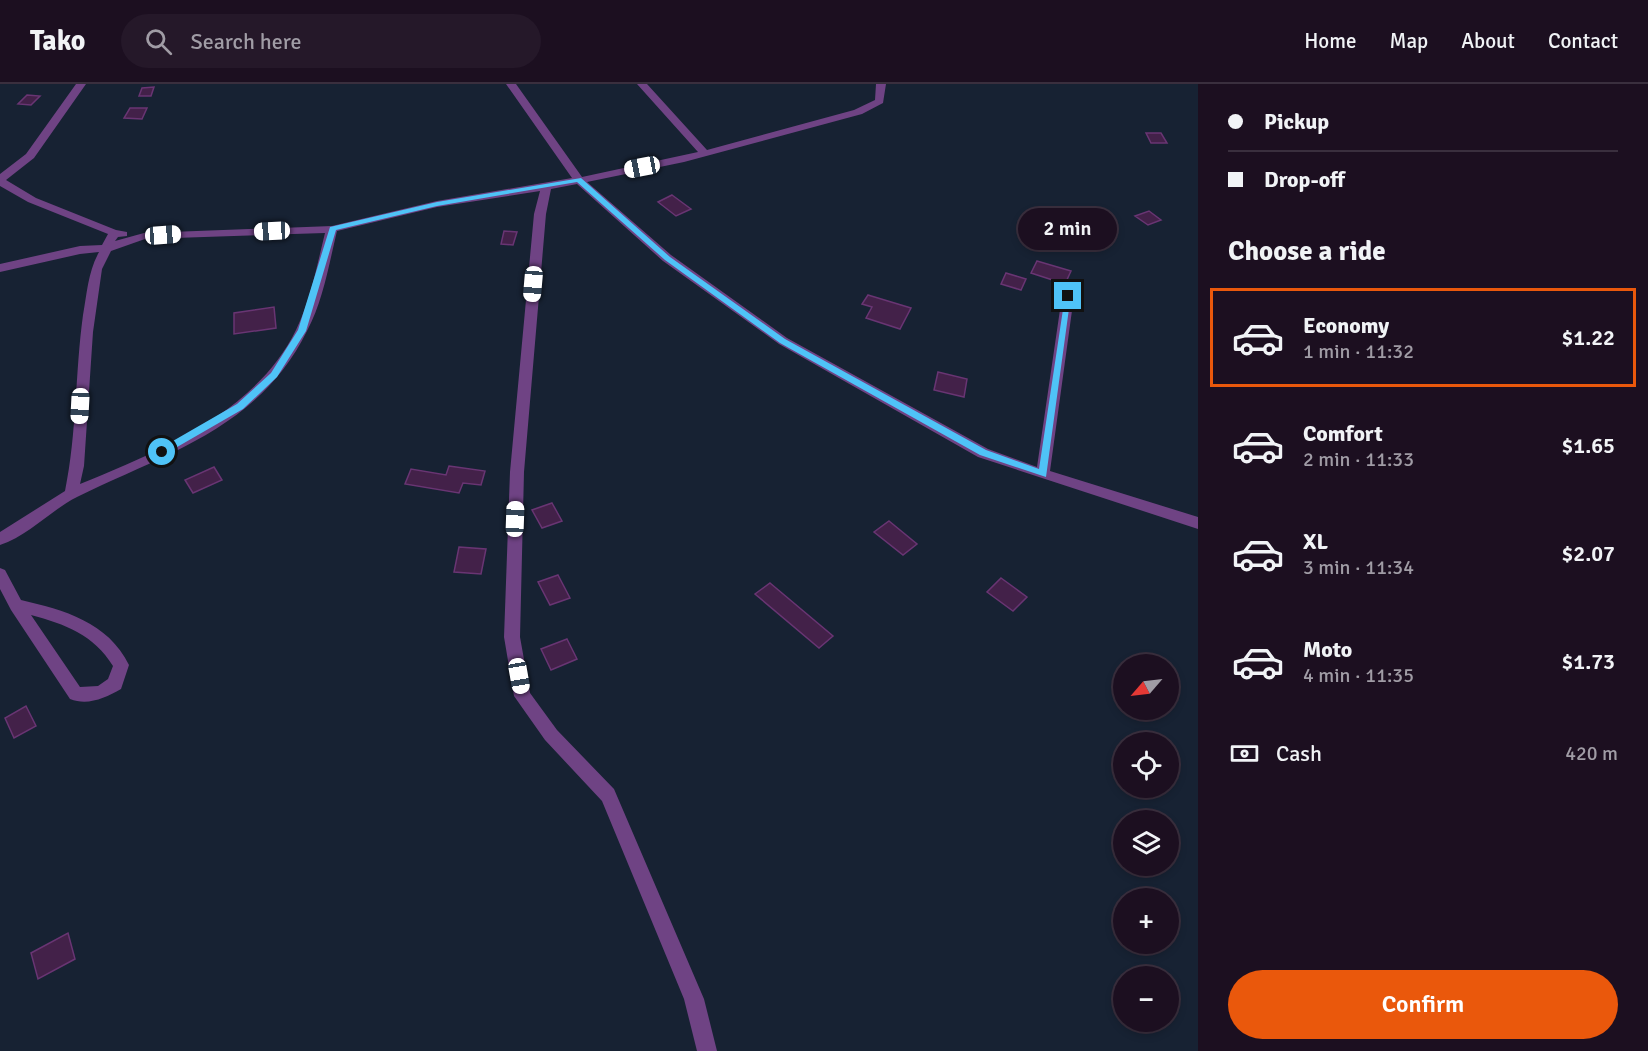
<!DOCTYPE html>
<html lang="en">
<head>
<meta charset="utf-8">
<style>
  :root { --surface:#1c0f20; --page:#251829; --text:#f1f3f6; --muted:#a09ca5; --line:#3a2f3e; --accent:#ea580c }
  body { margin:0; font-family:Signika,sans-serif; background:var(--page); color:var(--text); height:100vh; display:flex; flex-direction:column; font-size:22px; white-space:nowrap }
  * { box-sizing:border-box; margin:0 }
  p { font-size:20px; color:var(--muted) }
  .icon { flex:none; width:33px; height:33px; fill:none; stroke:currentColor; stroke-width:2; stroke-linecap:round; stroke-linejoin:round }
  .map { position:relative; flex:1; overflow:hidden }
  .details { display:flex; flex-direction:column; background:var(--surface); width:450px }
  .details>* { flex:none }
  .top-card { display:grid; align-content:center; height:132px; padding:0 30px; background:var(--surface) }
  .needle { width:39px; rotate:242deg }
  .tools { position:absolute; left:1113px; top:570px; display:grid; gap:12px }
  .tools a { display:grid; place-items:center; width:66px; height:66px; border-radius:50%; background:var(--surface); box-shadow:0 3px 9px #0003,0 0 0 2px var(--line); font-size:30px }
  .end { position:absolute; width:27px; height:27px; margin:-14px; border:8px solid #4fc3f7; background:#111; box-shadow:0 0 0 3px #111 }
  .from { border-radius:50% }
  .bubble { position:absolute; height:42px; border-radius:21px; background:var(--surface); box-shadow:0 3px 9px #0003,0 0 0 2px var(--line); font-size:20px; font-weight:600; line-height:42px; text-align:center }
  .car { position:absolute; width:18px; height:36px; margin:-18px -9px; border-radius:8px; box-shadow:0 0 4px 2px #0007; background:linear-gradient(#fff 24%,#345 0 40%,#fff 0 76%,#345 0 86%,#fff 0) }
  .top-card b { display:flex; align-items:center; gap:21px; height:57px; font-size:22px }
  .top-card b+b { border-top:2px solid var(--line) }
  .top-card i { width:15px; height:15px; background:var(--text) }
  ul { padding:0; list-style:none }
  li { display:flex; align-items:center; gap:18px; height:99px; margin:0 12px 9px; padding:0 18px; border:3px solid transparent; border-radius:0px }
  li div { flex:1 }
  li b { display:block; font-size:22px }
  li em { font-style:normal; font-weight:600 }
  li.current { border-color:var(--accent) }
  li>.icon { width:54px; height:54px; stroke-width:1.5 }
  h2 { padding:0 30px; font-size:27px; line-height:72px }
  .pay { display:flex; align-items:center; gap:15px; height:66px; padding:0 30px; font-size:22px }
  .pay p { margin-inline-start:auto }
  .action { display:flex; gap:12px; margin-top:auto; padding:12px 30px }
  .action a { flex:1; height:69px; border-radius:36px; background:var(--accent); color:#fff; font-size:24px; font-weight:600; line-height:69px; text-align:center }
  header { display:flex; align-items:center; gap:36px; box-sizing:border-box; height:84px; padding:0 30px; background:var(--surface); border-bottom:2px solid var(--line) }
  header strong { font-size:28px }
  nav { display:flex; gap:33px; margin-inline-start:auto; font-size:21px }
  .search { width:420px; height:54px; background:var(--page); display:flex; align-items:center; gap:15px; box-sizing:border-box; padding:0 21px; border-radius:33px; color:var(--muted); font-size:22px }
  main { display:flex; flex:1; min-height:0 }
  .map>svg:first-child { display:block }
  .green { fill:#172233; fill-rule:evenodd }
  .building { fill:#432149; stroke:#693573; stroke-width:1.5 }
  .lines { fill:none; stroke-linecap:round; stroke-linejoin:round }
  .minor { fill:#6f4384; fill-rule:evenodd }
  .route { fill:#4fc3f7 }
</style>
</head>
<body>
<header>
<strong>Tako</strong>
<div class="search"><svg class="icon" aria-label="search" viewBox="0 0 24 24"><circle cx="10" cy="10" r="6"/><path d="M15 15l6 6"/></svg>Search here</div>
<nav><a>Home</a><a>Map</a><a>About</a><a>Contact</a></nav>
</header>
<main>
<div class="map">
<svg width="1198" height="967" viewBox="0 0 1198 967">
  <rect width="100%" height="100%" fill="#25142a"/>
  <!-- green -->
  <path class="green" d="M0,0h1198v967h-1198zM1124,580h44v46h-44zM1124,658h44v46h-44zM1124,736h44v46h-44zM1124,814h44v46h-44zM1124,892h44v46h-44z"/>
  <!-- building -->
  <path class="building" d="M154,3l-3,9h-12l3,-8z
    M27,11l13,1 -9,9 -13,-1z
    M130,24h17l-5,11 -18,-1z
    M1146,49h15l6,10h-16z
    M672,111l19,14 -15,7 -18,-14z
    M1149,127l12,9 -13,5 -13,-9z
    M504,147l13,1 -4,13 -12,-1z
    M1037,177l34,10 -6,13 -34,-11z
    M1006,189l20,6 -5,11 -20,-6z
    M868,211l43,13 -11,21 -34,-11 6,-11 -10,-3z
    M274,223l2,21 -42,6v-21z
    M938,288l29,7 -3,18 -30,-7z
    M449,382l36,5 -4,14 -18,-2 -4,10 -54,-9 6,-15 35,6z
    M214,383l8,13 -29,13 -8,-13z
    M552,419l10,18 -20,7 -10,-18z
    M889,437l28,23 -14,11 -29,-23z
    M459,463l27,2 -5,25 -27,-2z
    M558,491l12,23 -20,7 -12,-23z
    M1001,494l26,19 -14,14 -26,-19z
    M770,499l63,53 -14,12 -64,-54z
    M567,555l10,20 -26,11 -10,-21z
    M26,622l10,20 -22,12 -9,-20z
    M68,849l7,26 -37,20 -7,-26z"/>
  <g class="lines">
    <!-- minor -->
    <path class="minor" d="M76,0h10l-52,74 -28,22 30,18 80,32 11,2v4l-9,1 -3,4 29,-8 188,-7 105,-25 135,-23 -66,-94h10l66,93 116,-25 -61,-68h10l60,66 147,-40 21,-10 1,-16h10l-3,19 -21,11 -178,48 -97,20 84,73 116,83 201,111 49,18 25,-171 6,-4 4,1 2,3 -24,175 148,46v12l-220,-72 -199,-113 -116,-83 -86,-77 -26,5 -5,25 -22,258 -4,165 10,56 27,37 57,59 90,210 13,52h-20l-13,-52 -82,-198 -57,-61 -31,-44 -10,-59 6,-165 24,-258 6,-23 -103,16 -100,24c-8,33 -14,70 -30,100 -48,97 -140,122 -230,166 -26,13 -49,39 -77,48v-13l65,-41c12,-58 10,-118 18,-176 4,-22 5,-43 16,-63l-19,2 -80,18v-8l80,-18 22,-1 6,-11 -80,-32 -28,-16v-12l26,-20zM325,149c-8,32 -14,66 -29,97 -40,82 -136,121 -216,154l4,-18 9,-134 9,-63 9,-18 34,-12z
      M0,484l5,2 16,30c43,10 87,22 108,65l-8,24c-16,9 -33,17 -51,10l-59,-89 -11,-21zM31,531c34,9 63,20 82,51l-5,13 -10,7 -18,1z"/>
  </g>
  <!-- route -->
  <path class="route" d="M581,94l89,79 115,82 201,111 53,19 26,-173 6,-2 -25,183 -66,-22 -200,-112 -115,-83 -88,-78 -140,24 -101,24 -30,101 -29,46 -34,32 -78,45h-6v-5l78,-45 34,-31 27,-43 32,-103 107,-25z"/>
</svg>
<div class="tools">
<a><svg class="needle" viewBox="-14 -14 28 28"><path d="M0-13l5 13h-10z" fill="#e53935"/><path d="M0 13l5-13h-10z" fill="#a09ca5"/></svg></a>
<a><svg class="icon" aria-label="locate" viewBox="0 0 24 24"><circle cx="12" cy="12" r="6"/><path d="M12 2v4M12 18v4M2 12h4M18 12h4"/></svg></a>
<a><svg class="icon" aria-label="layers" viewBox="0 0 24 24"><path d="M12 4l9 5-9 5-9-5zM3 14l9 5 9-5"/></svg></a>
<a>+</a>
<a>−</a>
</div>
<i class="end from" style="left:162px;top:368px"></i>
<i class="end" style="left:1068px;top:212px"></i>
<div class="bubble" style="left:1018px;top:124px;width:99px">2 min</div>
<i class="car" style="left:642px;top:83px;rotate:259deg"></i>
<i class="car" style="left:272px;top:147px;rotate:267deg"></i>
<i class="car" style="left:163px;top:151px;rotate:86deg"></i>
<i class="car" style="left:533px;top:200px;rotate:185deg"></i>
<i class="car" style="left:80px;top:322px;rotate:183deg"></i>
<i class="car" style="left:515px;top:435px;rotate:2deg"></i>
<i class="car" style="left:519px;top:592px;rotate:170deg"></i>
</div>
<section class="details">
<div class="top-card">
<b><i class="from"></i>Pickup</b>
<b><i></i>Drop-off</b>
</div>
<h2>Choose a ride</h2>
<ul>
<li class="current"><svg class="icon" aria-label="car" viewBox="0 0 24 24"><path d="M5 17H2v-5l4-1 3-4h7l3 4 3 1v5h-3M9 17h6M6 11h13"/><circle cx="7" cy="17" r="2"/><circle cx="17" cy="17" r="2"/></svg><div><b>Economy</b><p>1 min · 11:32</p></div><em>$1.22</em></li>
<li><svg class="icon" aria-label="car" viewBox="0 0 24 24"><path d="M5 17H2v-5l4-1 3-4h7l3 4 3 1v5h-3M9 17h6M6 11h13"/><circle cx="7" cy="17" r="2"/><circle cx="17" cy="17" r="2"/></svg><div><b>Comfort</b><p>2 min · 11:33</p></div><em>$1.65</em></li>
<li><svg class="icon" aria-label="car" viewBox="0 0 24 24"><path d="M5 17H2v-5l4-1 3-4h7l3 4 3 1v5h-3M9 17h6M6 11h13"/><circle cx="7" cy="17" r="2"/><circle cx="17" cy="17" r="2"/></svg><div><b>XL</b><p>3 min · 11:34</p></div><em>$2.07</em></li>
<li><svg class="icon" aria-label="car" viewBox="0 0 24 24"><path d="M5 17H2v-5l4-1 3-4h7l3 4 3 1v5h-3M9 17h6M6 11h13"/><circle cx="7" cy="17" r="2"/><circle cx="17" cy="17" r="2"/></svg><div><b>Moto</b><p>4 min · 11:35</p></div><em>$1.73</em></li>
</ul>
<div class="pay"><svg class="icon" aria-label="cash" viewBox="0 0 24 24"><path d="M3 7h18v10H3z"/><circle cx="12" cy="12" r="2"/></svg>Cash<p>420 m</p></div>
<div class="action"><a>Confirm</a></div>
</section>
</main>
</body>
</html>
